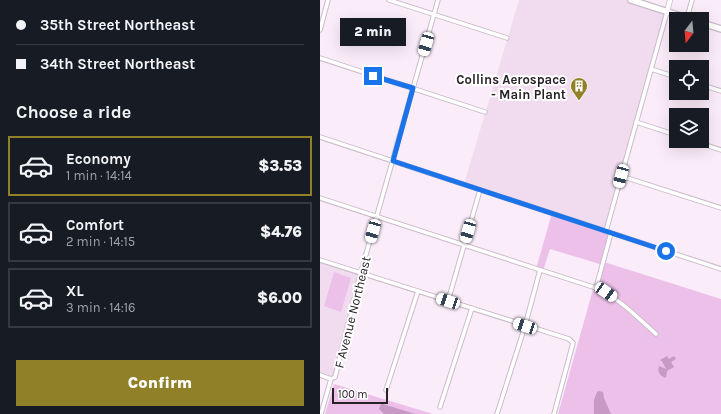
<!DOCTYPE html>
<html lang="en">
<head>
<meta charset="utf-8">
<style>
  :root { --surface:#171b24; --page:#20242c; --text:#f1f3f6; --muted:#9ea1a6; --line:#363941; --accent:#908128 }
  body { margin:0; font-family:Karla,sans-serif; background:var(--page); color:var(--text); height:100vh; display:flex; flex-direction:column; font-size:15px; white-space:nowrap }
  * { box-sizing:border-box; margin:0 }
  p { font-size:13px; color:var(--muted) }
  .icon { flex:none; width:22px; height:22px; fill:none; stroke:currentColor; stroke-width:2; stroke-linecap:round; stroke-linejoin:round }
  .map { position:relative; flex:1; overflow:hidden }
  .details { display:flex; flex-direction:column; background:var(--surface); width:320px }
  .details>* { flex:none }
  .banner { display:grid; align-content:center; height:88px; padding:0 16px; background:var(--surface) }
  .needle { width:26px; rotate:196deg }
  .tools { position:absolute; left:349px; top:12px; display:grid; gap:8px }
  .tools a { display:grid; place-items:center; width:40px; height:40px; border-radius:0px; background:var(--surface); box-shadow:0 4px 16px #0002; font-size:20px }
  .scale { position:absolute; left:12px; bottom:10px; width:56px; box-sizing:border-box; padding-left:4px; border:2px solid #272226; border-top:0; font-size:11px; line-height:14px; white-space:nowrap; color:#272226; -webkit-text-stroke:3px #fff; paint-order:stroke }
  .end { position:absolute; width:18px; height:18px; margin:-9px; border:5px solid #1a73e8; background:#fff; box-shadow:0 0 0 2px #fff }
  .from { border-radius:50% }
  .bubble { position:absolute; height:28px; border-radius:0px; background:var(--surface); box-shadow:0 4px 16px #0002; font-size:13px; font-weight:800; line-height:28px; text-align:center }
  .car { position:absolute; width:12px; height:24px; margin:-12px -6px; border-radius:5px; box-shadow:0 0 3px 1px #0007; background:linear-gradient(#fff 24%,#345 0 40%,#fff 0 76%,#345 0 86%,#fff 0) }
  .banner b { display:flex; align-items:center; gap:14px; height:38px; font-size:15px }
  .banner b+b { border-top:1px solid var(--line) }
  .banner i { width:10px; height:10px; background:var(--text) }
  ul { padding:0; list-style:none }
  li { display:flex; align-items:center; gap:12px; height:60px; margin:0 8px 6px; padding:0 8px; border:2px solid var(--line); border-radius:0px }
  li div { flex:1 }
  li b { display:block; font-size:15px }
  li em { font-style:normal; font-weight:800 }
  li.on { border-color:var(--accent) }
  li>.icon { width:36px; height:36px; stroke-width:1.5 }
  h2 { padding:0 16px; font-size:18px; line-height:48px }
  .cta { display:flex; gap:8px; margin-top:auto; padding:8px 16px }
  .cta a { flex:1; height:46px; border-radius:0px; background:var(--accent); color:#fff; font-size:16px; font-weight:800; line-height:46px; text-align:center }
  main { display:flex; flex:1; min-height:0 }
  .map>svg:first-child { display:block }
  .built { fill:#f0dcee }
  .green { fill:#ecc0e9 }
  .water { fill:#c899c5 }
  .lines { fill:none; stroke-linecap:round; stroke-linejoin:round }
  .minor-casing { stroke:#cabcc9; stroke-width:5.5 }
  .tertiary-casing { stroke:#cabcc9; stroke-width:6 }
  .secondary-casing { stroke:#cabcc9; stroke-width:8 }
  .minor { stroke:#fff; stroke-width:3.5 }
  .tertiary { stroke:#fff; stroke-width:4.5 }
  .secondary { stroke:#fff; stroke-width:5.5 }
  .route { stroke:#1a73e8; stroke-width:5 }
  .labels { text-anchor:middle; stroke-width:4; stroke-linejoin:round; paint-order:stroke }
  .poi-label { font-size:13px; font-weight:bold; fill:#272226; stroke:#fff; text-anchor:end }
  .street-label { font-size:13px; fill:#272226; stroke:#fff }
</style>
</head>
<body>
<main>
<section class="details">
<div class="banner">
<b><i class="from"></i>35th Street Northeast</b>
<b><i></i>34th Street Northeast</b>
</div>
<h2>Choose a ride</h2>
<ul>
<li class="on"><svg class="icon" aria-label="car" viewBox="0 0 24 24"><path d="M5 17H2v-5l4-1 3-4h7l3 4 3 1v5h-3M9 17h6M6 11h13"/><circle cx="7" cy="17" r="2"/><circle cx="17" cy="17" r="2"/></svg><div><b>Economy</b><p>1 min · 14:14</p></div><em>$3.53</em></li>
<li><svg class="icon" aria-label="car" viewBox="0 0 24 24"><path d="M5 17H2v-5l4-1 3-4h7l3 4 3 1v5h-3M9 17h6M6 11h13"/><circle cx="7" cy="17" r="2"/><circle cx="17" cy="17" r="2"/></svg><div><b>Comfort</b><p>2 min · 14:15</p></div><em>$4.76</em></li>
<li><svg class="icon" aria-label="car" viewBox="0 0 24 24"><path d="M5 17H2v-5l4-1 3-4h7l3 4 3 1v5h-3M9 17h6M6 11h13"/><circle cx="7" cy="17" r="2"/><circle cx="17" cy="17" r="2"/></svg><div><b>XL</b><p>3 min · 14:16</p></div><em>$6.00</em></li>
</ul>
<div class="cta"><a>Confirm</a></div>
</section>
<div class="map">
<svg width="401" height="414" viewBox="0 0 401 414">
  <rect width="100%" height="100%" fill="#faecf9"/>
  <!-- built -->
  <path class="built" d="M199,0h112l36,12 -61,219 -142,-47z
    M0,261l41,11 -26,105 -4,2 -11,-4z"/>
  <!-- green -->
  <path class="green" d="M232,213l59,20 -7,29 117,37v115h-163l34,-121 4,-5 7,-23 -53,-16 -7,22 -7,-2z
    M14,272l17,6 -10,34 -17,-6z
    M14,384l99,30h-108z"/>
  <!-- water -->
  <path class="water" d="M347,356l2,3 5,-3 2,3 -5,3 3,5 -7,4 -1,7c-6,-2 -9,-6 -7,-12l7,3 -4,-8h-1l-1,-1z
    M279,391l4,1 1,6 7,16h-17v-14l3,-8z
    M61,404h2l32,10h-31l-5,-5z"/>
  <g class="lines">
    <!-- minor casing -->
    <g class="minor-casing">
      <path id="minor" d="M69,0l118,38
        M367,18l5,-18
        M0,30l8,-30
        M0,58l165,54
        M331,69l25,8
        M382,85l19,6
        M316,122l40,13
        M0,137l401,132
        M373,141l28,9
        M301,176l100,32
        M0,198l276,90c24,11 41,29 60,46
        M286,231l61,-219
        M0,260l249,79 4,4 -19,71
        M276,288l15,-55
        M128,301l32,-111
        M0,375l11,4
        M66,390l32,-99
        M120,407l32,-99
        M1,414l10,-35 4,-2 26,-105 77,-272
        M177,414l28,-88 15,-56"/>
    </g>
    <!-- tertiary casing -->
    <g class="tertiary-casing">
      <path id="tertiary" d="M347,12l3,-12"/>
    </g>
    <!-- secondary casing -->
    <g class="secondary-casing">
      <path id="secondary" d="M311,0l59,19
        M382,23l19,6"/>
    </g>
    <!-- minor -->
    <use href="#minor" class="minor"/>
    <!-- tertiary -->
    <use href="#tertiary" class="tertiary"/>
    <!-- secondary -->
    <use href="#secondary" class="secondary"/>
  </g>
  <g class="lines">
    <!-- route -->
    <path class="route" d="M53,76l40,12 -20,73 273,90"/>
  </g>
  <!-- icons -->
  <defs>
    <g id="building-pin" transform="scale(0.9)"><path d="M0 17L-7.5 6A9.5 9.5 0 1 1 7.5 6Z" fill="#908128" stroke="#fff"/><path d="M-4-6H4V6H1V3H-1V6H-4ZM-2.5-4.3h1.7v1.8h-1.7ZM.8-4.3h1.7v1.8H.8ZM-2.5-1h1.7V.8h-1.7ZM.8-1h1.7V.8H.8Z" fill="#fff"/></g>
  </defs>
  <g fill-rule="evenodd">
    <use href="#building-pin" x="259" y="86"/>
  </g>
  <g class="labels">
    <!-- poi labels -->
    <g class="poi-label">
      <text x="246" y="84">Collins Aerospace<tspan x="246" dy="15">- Main Plant</tspan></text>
    </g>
    <!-- street labels -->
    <g class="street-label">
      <text transform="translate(32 312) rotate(-76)" y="5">F Avenue Northeast</text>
    </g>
  </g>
</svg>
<div class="tools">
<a><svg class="needle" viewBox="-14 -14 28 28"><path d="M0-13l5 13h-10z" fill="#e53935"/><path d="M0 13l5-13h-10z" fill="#9ea1a6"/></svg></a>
<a><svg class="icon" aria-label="locate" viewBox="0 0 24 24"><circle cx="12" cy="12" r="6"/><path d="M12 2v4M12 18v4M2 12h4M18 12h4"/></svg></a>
<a><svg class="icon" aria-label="layers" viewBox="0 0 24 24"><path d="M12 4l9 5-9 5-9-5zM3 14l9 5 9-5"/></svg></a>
</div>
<div class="scale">100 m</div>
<i class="end from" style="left:346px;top:251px"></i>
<i class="end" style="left:53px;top:76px"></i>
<div class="bubble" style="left:20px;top:18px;width:66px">2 min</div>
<i class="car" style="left:106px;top:44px;rotate:196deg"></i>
<i class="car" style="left:301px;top:176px;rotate:195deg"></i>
<i class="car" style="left:53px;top:231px;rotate:196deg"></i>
<i class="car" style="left:148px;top:231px;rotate:196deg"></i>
<i class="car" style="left:286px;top:292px;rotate:124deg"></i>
<i class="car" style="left:128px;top:301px;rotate:288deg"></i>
<i class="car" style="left:205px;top:326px;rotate:288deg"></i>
</div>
</main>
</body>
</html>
